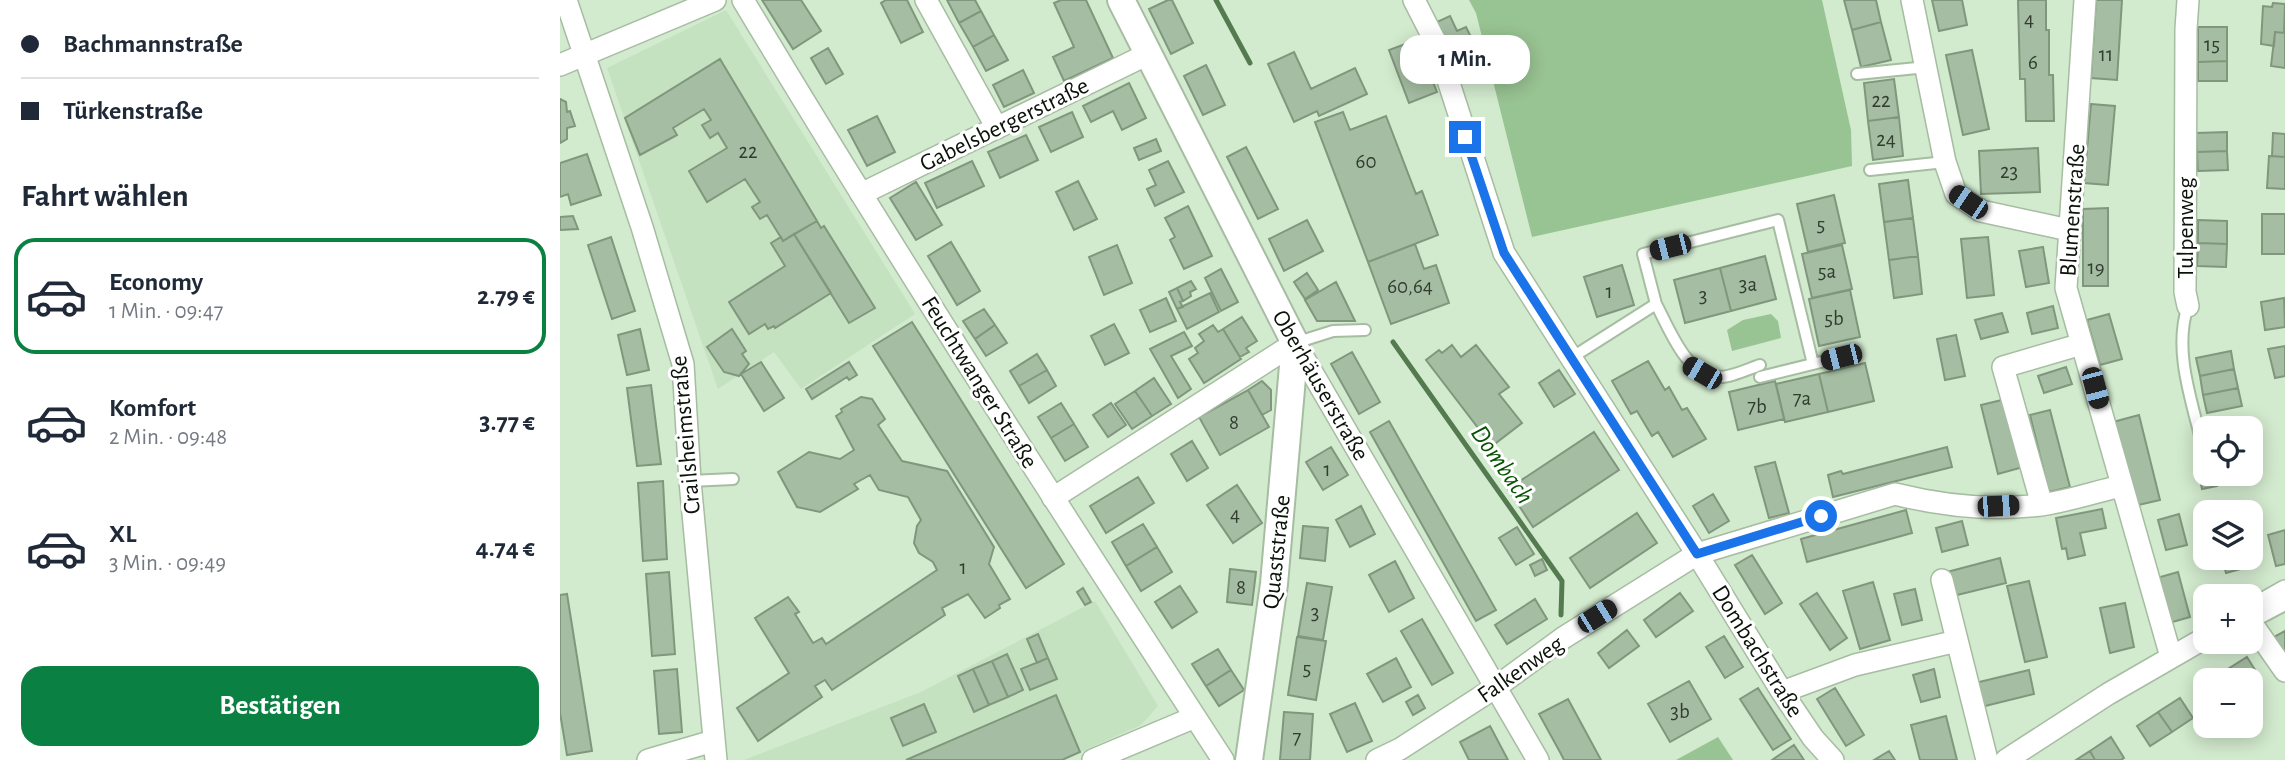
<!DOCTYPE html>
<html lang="de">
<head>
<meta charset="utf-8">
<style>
  :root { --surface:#fff; --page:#f6f6f7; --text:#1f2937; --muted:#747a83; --line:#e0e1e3; --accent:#0b8043 }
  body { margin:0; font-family:"Alegreya Sans",sans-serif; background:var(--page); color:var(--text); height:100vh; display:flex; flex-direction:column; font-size:26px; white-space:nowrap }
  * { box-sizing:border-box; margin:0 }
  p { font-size:23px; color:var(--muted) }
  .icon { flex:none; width:38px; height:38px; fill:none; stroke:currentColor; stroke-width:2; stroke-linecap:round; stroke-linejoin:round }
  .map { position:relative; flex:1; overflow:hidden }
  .details { display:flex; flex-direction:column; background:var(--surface); width:560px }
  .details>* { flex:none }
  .guide { display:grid; align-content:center; height:154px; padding:0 21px; background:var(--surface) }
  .fabs { position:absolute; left:1633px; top:416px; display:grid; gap:14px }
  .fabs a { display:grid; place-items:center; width:70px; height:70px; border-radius:14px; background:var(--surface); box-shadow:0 4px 18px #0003; font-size:35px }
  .end { position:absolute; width:32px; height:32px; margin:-16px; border:9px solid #1a73e8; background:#fff; box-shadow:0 0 0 4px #fff }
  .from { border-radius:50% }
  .bubble { position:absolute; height:49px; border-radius:21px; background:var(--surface); box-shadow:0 4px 18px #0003; font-size:23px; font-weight:600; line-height:49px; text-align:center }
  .car { position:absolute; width:21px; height:42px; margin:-21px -10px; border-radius:9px; box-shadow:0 0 5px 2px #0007; background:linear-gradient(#222 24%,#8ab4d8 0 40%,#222 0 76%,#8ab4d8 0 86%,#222 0) }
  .guide b { display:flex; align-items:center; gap:24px; height:66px; font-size:26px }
  .guide b+b { border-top:2px solid var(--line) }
  .guide i { width:18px; height:18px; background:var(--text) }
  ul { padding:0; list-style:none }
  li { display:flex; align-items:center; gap:21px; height:116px; margin:0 14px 10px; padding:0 7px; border:4px solid transparent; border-radius:21px }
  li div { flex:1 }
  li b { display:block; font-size:26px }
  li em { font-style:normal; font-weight:600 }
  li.current { border-color:var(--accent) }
  li>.icon { width:63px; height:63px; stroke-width:1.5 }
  h2 { padding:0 21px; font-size:32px; line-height:84px }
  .action { display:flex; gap:14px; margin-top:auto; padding:14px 21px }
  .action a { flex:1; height:80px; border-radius:21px; background:var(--accent); color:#fff; font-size:28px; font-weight:600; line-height:80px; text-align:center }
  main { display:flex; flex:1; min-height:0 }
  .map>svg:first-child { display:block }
  .built { fill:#c4e2c0 }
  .green { fill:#98c392 }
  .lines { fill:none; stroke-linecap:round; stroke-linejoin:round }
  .stream { stroke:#547b4f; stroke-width:5 }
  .building { fill:#a5bda2; stroke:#80977d; stroke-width:2 }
  .service-casing { stroke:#a6bda2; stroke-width:14 }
  .minor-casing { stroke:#a6bda2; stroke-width:24 }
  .tertiary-casing { stroke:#a6bda2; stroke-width:30 }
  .service { stroke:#fff; stroke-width:10 }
  .minor { stroke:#fff; stroke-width:21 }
  .tertiary { stroke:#fff; stroke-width:26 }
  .route { stroke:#1a73e8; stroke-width:9 }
  .labels { text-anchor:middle; stroke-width:6; stroke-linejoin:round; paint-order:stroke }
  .number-label { font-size:21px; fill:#313d2f }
  .street-label { font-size:24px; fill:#0a1209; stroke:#fff }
  .water-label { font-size:26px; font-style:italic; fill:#065400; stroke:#fff }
</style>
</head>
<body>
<main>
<section class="details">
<div class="guide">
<b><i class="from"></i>Bachmannstraße</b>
<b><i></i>Türkenstraße</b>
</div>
<h2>Fahrt wählen</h2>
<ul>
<li class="current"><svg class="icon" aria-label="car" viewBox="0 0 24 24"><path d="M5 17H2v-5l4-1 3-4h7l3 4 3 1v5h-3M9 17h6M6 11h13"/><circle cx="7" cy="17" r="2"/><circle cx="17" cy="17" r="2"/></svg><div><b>Economy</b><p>1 Min. · 09:47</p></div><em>2.79 €</em></li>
<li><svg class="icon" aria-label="car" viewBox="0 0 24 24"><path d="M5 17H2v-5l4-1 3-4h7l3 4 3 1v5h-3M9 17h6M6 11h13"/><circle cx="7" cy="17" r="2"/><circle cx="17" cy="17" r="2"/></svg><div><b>Komfort</b><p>2 Min. · 09:48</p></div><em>3.77 €</em></li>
<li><svg class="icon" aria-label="car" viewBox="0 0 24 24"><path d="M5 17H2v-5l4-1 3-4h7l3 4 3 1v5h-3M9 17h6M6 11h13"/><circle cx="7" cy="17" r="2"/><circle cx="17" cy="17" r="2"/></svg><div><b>XL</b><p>3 Min. · 09:49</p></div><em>4.74 €</em></li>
</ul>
<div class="action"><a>Bestätigen</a></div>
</section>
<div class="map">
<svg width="1725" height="760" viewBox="0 0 1725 760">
  <rect width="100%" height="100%" fill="#d2eace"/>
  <!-- built -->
  <path class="built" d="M166,10l189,304 -114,75 -27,-37 -56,37 -111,-321z
    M535,601l63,105 -17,19 -78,35h-319l177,-68z"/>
  <!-- green -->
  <path class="green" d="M909,0h353l29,130 1,36 -320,71 -56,-224z
    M1211,314l7,7 3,17 -49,13 -5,-21 16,-10z
    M1158,737l15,23h-57z"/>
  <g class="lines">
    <!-- stream -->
    <path class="stream" d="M656,0l34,63
      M833,342l169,239 -1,34"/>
  </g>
  <!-- building -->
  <path class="building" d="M202,0h39l20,31 -28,18z
    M326,0h21l16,32 -22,11 -20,-40z
    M387,0h28l6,11 -22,12z
    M501,0h25l27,58 -49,23 -11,-24 21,-10 -20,-44z
    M608,0h4l21,43 -22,11 -22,-45z
    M1284,0h32l5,22 -29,8z
    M1372,0h30l5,25 -28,6z
    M1458,0h28v30h3v45h4l1,46h-28l-1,-42h-5z
    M1536,0h26l-5,80 -26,-2z
    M1713,3l12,1 -1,29 -9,-1 -1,14 -13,-2 2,-38 9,1z
    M421,11l13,24 -21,12 -14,-24z
    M890,16l7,15 9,-4 7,14 -22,11 -14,-30z
    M1321,22l10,38 -30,7 -9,-37z
    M1638,27h29v34l-29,1z
    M1715,32l10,1v35l-14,-2z
    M434,35l14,25 -22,11 -13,-24z
    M856,40l21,52 -28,11 -20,-53z
    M268,48l15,26 -17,10 -15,-26z
    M1412,50l17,79 -26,6 -17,-80z
    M734,52l17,37 44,-21 12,26 -48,22 -2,-5 -23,11 -26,-58z
    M160,59l97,162 -34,20 -16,-26 -7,4 -8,-12 8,-5 -15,-23 -38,23 -18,-31 38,-23 -9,-15 -8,5 -8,-13 9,-5 -7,-11 -31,19 4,7 -37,20 -15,-37z
    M1667,61v20h-29v-19z
    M646,65l19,40 -22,10 -19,-39z
    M463,70l11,23 -30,14 -11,-22z
    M1334,79l5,38 -31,4 -4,-38z
    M569,83l17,35 -24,12 -9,-19 -22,11 -8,-16z
    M0,99l6,3 1,10 3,-1 5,15 -8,2v11l-7,4z
    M1531,104l24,2 -7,79 -24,-2z
    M512,112l11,25 -32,15 -12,-25z
    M783,112l7,18 36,-14 30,78 6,-3 16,44 -70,27 -53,-140z
    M317,116l18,36 -28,14 -19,-36z
    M1339,117l4,39 -30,4 -5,-39z
    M1667,132v19l-30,1 -1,-19z
    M1713,133l12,1v23l-13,-1z
    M466,135l12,25 -38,18 -12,-26z
    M596,139l5,12 -22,9 -5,-12z
    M686,147l32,62 -20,10 -31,-62z
    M1478,148l2,44 -59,2 -2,-43z
    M1667,151l1,19 -30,1 -1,-19z
    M27,154l14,41 -30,10 -3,-11 -8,3v-34z
    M1709,156l16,1v32l-18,-1z
    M412,161l12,25 -47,22 -12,-25z
    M608,161l16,31 -29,14 -8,-17 9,-4 -7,-15z
    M1348,180l5,38 -29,4 -5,-38z
    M518,181l19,38 -23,11 -18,-38z
    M356,182l26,43 -26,15 -26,-42z
    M1274,195l11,48 -37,9 -11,-48z
    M628,206l24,50 -28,13 -14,-29 5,-3 -10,-19z
    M1548,208v78h-25v-77z
    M1702,214h23v40h-23z
    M13,216l5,13 -18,1v-13z
    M1353,218l5,38 -29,4 -5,-38z
    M747,220l16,31 -39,20 -15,-32z
    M1638,220l29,1v23l-29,-1z
    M257,221l4,7 3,-2 51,82 -26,15 -55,-89z
    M234,234l37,59 -56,35 -1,-2 -6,3 -3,-5 -16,10 -20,-32 56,-36 -14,-23 10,-6 2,4z
    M51,237l24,74 -23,8 -24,-74z
    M1428,237l6,58 -27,3 -6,-59z
    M391,242l29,49 -23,14 -29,-49z
    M1638,243l29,1 -1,23 -29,-1z
    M855,244l9,25 12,-4 13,38 -58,21 -23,-62z
    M557,245l15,38 -28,12 -15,-38z
    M1282,245l10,44 -40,9 -10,-44z
    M1483,247l6,36 -23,4 -7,-36z
    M1205,256l11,43 -45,12 -11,-43z
    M1358,256l4,38 -28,4 -5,-38z
    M1062,265l12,40 -37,12 -13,-40z
    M1160,268l11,43 -46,12 -11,-43z
    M661,269l17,33 -17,9 -16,-33z
    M747,273l11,17 -13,9 -11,-17z
    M631,281l5,8 -6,3 1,4 -8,5 -6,-13z
    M776,282l19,39h-38l-12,-21z
    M617,288l6,13 -3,1 3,5 -6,2 -8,-17z
    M1290,290l10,47 -41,9 -10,-47z
    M650,293l9,19 -32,17 -10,-20z
    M606,298l10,23 -26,11 -10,-22z
    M1724,298l1,29 -20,3 -4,-28z
    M1493,306l5,22 -26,6 -5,-21z
    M424,309l11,16 -20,14 -12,-18z
    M1442,313l6,19 -27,7 -6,-19z
    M1549,314l13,45 -22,6 -13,-45z
    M682,317l15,24 -11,7 3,4 -9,5 -17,-28z
    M352,322l152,242 -38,24 -153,-242z
    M554,324l15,29 -24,12 -14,-29z
    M435,325l12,18 -21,13 -11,-17z
    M653,325l5,7 5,-3 18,30 -37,24 -15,-24 9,-6 -3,-5 9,-7 -5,-7z
    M80,329l9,41 -22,5 -9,-40z
    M172,329l14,22 -4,3 7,10 -10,12 -15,-4 -17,-25z
    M624,332l8,14 -21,10 20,33 -13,9 -28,-49z
    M1396,335l9,41 -20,4 -8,-41z
    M892,345l9,12 15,-12 33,42 -10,7 23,29 -30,23 -66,-86 13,-10 3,3z
    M1725,346v30l-10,2 -7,-29z
    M1671,351l3,18 -34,7 -4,-18z
    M792,352l28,50 -21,12 -28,-50z
    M477,354l10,16 -28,16 -9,-15z
    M1088,361l17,29 4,-3 13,23 5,-2 19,31 -33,18 -15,-25 -6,4 -15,-25 -6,3 -19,-33z
    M201,362l23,36 -20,13 -23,-37z
    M289,362l8,13 -8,5 -2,-3 -35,22 -6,-10z
    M1305,363l9,38 -46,11 -9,-38z
    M1506,367l6,17 -28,9 -6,-17z
    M1674,369l4,19 -35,7 -3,-19z
    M487,370l9,16 -27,17 -10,-17z
    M999,370l16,24 -21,13 -15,-24z
    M1259,374l9,38 -43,10 -9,-38z
    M594,378l17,26 -19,12 -17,-25z
    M702,381l9,9v20l-9,5 -14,-25z
    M1215,381l9,38 -46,11 -9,-38z
    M91,385l10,79 -24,2 -10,-78z
    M1678,388l4,18 -35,7 -4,-18z
    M688,390l21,37 -49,28 -21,-38z
    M575,391l17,25 -20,13 -17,-25z
    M301,397l11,2 13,20 -7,6 24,36 45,10 47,76 -5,17 21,35 -11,6 1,3 -15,10 -17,-24 -26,14 3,7 -113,75 -7,-10 -10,6 7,11 -64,44 -21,-33 52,-35 -34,-55 33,-21 11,15 -4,2 18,29 9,-5 4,6 111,-74 -4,-8 -14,-9 -5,-10 3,-17 4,-6 -13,-23 -29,-7 -9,-15 -16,9 4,5 -38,23 -23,-5 -19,-35 31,-20 31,7 14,-9 -18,-34 6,-4 -1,-3z
    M1446,399l17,68 -25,7 -17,-69z
    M501,403l13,21 -23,14 -13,-21z
    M551,403l15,22 -18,12 -15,-22z
    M1490,410l20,77 -21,5 -19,-77z
    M1579,415l21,85 -26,6 -21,-84z
    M829,421l107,189 -20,11 -106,-189z
    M1679,422l2,7h-27z
    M514,424l14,23 -23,14 -14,-23z
    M1034,432l25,38 -86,57 -25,-38z
    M632,441l16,27 -21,13 -16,-27z
    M771,447l17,28 -25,15 -17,-28z
    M1387,447l5,20 -119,30 -5,-22 13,-4 2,3z
    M1215,462l14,51 -20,5 -14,-51z
    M1645,469v5h9l3,12 -15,3 -4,-19z
    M578,477l16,26 -48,30 -16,-27z
    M103,481l4,78 -24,2 -5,-78z
    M677,485l25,38 -29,20 -26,-38z
    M1153,494l16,27 -20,12 -16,-27z
    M801,506l14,28 -25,13 -14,-27z
    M1542,509l4,19 -26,5 5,22 -17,4 -2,-11 -4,1 -6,-31z
    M1346,510l6,23 -105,29 -6,-23z
    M1077,513l20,30 -67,45 -20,-30z
    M1619,514l8,31 -21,5 -8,-30z
    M1402,521l6,24 -26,7 -6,-24z
    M583,524l14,23 -31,19 -14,-24z
    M743,526l25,2 -3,33 -25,-3z
    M957,527l17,27 -18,11 -17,-27z
    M1725,530v34l-9,2 -8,-31z
    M597,547l15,25 -31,19 -15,-25z
    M1192,555l30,48 -17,11 -30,-49z
    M1440,558l6,25 -53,13 -6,-24z
    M1662,558h23l3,9 -22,6z
    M982,559l5,11 -12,6 -5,-11z
    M835,561l19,37 -25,14 -20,-37z
    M670,569l26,3 -4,33 -25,-3z
    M109,572l6,82 -23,2 -6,-82z
    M1618,572l12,45 -21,6 -12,-45z
    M1469,581l18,76 -22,5 -18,-76z
    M1313,582l17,58 -30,9 -17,-58z
    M747,583l25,4 -9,53 -25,-4z
    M620,586l17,26 -25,16 -17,-26z
    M523,588l8,14 -6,3 -8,-13z
    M1355,589l7,31 -20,5 -8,-31z
    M1120,593l13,18 -37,26 -12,-17z
    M1257,593l30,45 -17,12 -30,-46z
    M7,594l25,157 -25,4 -7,-42v-118z
    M975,599l12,20 -40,25 -12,-19z
    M1565,603l9,44 -24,6 -10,-45z
    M862,619l31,54 -21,12 -31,-54z
    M1067,630l12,16 -30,22 -11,-15z
    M1725,631v25l-13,-18z
    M478,634l10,24 -11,5 -10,-24z
    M1164,636l19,31 -18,11 -19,-31z
    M737,637l29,4 -10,59 -28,-5z
    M658,649l13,21 -25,16 -14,-22z
    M447,654l16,36 -15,7 -16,-36z
    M1687,657l13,21 -10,6v-3h-41z
    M488,658l9,21 -27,11 -9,-21z
    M836,658l15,29 -28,15 -16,-28z
    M432,661l16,36 -19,8 -16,-36z
    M117,669l5,63 -23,2 -5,-63z
    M413,669l16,36 -15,7 -16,-36z
    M1374,669l6,28 -19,5 -8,-27z
    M671,670l13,20 -25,16 -13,-20z
    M1469,670l5,24 -53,13 -6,-24z
    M1129,681l22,38 -41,23 -22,-38z
    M1198,688l33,51 -18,11 -33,-51z
    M1275,688l29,47 -18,11 -29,-47z
    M496,695l24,57 -18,8h-156z
    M858,695l7,13 -12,7 -7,-13z
    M1620,698l13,20 -21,14 -14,-20z
    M1008,699l33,61h-37l-3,-6 -22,-40z
    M795,703l17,38 -25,11 -17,-38z
    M364,704l12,28 -33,14 -12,-28z
    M724,712l29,2 -3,46h-30z
    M1598,712l14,20 -22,14 -13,-20z
    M1386,716l11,44h-37l-9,-35z
    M930,726l18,34h-39l-9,-18z
    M1551,737l13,21 -3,2h-26l-5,-9z
    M1234,745l10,15h-32z
    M1329,751l6,9h-21z
    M1530,751l5,9h-19z"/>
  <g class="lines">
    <!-- service casing -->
    <g class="service-casing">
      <path id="service" d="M1297,74l70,-7
        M1310,170l75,-8
        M1096,304l-13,-50 135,-34 35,144
        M1628,306c-16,46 6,101 16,146
        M735,343l38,-12 32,-1
        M1011,358l85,-54c13,24 30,71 61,73 13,1 31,-8 43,-12
        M1200,377l81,-20
        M130,481l43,-2
        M1691,623l34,-18"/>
    </g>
    <!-- minor casing -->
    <g class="minor-casing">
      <path id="minor" d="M6,0l76,227 41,137 7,117 26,279
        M183,0c154,257 317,509 480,760
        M366,0l71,128
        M854,0l22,43 68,210 193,301 85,138 31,46 20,22
        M1352,0l33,162 11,32 25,17 88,19
        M1525,0l-19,288 105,369
        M0,65l155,-65
        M301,194l287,-140
        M1628,306l-3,-14 1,-263 2,-29
        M493,498l242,-155 243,417
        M1482,505l-39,-138 79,-23
        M1382,580l45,180
        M1690,611l35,-20
        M1690,621l35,50
        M1222,692l73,-27 102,-24
        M88,760l65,-19
        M533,760l102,-43
        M817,760l23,-11 96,-62 67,-49 134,-84 198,-60c48,12 97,17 146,11 27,-4 54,-13 80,-19
        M1446,760l102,-66 97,-56"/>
    </g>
    <!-- tertiary casing -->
    <g class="tertiary-casing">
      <path id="tertiary" d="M561,0l174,343 -21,241 -25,176"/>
    </g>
    <!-- service -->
    <use href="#service" class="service"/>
    <!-- minor -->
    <use href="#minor" class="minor"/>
    <!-- tertiary -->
    <use href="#tertiary" class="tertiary"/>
  </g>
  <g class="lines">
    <!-- route -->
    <path class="route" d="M905,137l39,116 193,301 124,-38"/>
  </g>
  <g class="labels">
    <!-- number labels -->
    <g class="number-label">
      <text x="1469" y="26">4</text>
      <text x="1652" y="51">15</text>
      <text x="1546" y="61">11</text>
      <text x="1473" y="69">6</text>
      <text x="1321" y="107">22</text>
      <text x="1326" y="146">24</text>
      <text x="188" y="158">22</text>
      <text x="806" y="168">60</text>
      <text x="1449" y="178">23</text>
      <text x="1261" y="231">5</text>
      <text x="1536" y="274">19</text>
      <text x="1267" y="278">5a</text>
      <text x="1188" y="291">3a</text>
      <text x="850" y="293">60,64</text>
      <text x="1049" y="298">1</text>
      <text x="1143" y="302">3</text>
      <text x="1274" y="325">5b</text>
      <text x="1242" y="405">7a</text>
      <text x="1197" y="413">7b</text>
      <text x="674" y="429">8</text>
      <text x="767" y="476">1</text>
      <text x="675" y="521">4</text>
      <text x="403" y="574">1</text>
      <text x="681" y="594">8</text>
      <text x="755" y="619">3</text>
      <text x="747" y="675">5</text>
      <text x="1120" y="718">3b</text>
      <text x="737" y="744">7</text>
    </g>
    <!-- street labels -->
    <g class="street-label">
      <text transform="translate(444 124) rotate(-26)" y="8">Gabelsbergerstraße</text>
      <text transform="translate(1512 210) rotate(-86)" y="8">Blumenstraße</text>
      <text transform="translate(1625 228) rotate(-90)" y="8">Tulpenweg</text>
      <text transform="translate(420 382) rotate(58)" y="8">Feuchtwanger Straße</text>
      <text transform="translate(761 385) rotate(60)" y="8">Oberhäuserstraße</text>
      <text transform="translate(125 435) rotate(-95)" y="8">Crailsheimstraße</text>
      <text transform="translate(716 552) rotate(-84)" y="8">Quaststraße</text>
      <text transform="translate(1198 651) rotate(58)" y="8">Dombachstraße</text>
      <text transform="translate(960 669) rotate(-35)" y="8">Falkenweg</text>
    </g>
    <!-- water labels -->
    <g class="water-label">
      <text transform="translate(943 464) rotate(55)" y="9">Dombach</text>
    </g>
  </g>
</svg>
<div class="fabs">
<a><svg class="icon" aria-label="locate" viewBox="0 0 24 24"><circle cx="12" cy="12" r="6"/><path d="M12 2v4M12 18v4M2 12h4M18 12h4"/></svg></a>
<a><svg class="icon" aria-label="layers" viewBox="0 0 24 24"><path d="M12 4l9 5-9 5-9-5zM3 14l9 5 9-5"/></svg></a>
<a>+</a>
<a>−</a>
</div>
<i class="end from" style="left:1261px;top:516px"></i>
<i class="end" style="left:905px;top:137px"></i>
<div class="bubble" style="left:840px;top:35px;width:130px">1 Min.</div>
<i class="car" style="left:1408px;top:202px;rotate:304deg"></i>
<i class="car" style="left:1110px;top:247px;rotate:256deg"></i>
<i class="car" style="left:1281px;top:357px;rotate:256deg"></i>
<i class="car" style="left:1142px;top:373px;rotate:300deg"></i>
<i class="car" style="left:1535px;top:388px;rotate:165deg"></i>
<i class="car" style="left:1438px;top:506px;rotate:87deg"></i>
<i class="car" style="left:1037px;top:616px;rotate:58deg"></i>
</div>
</main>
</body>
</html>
